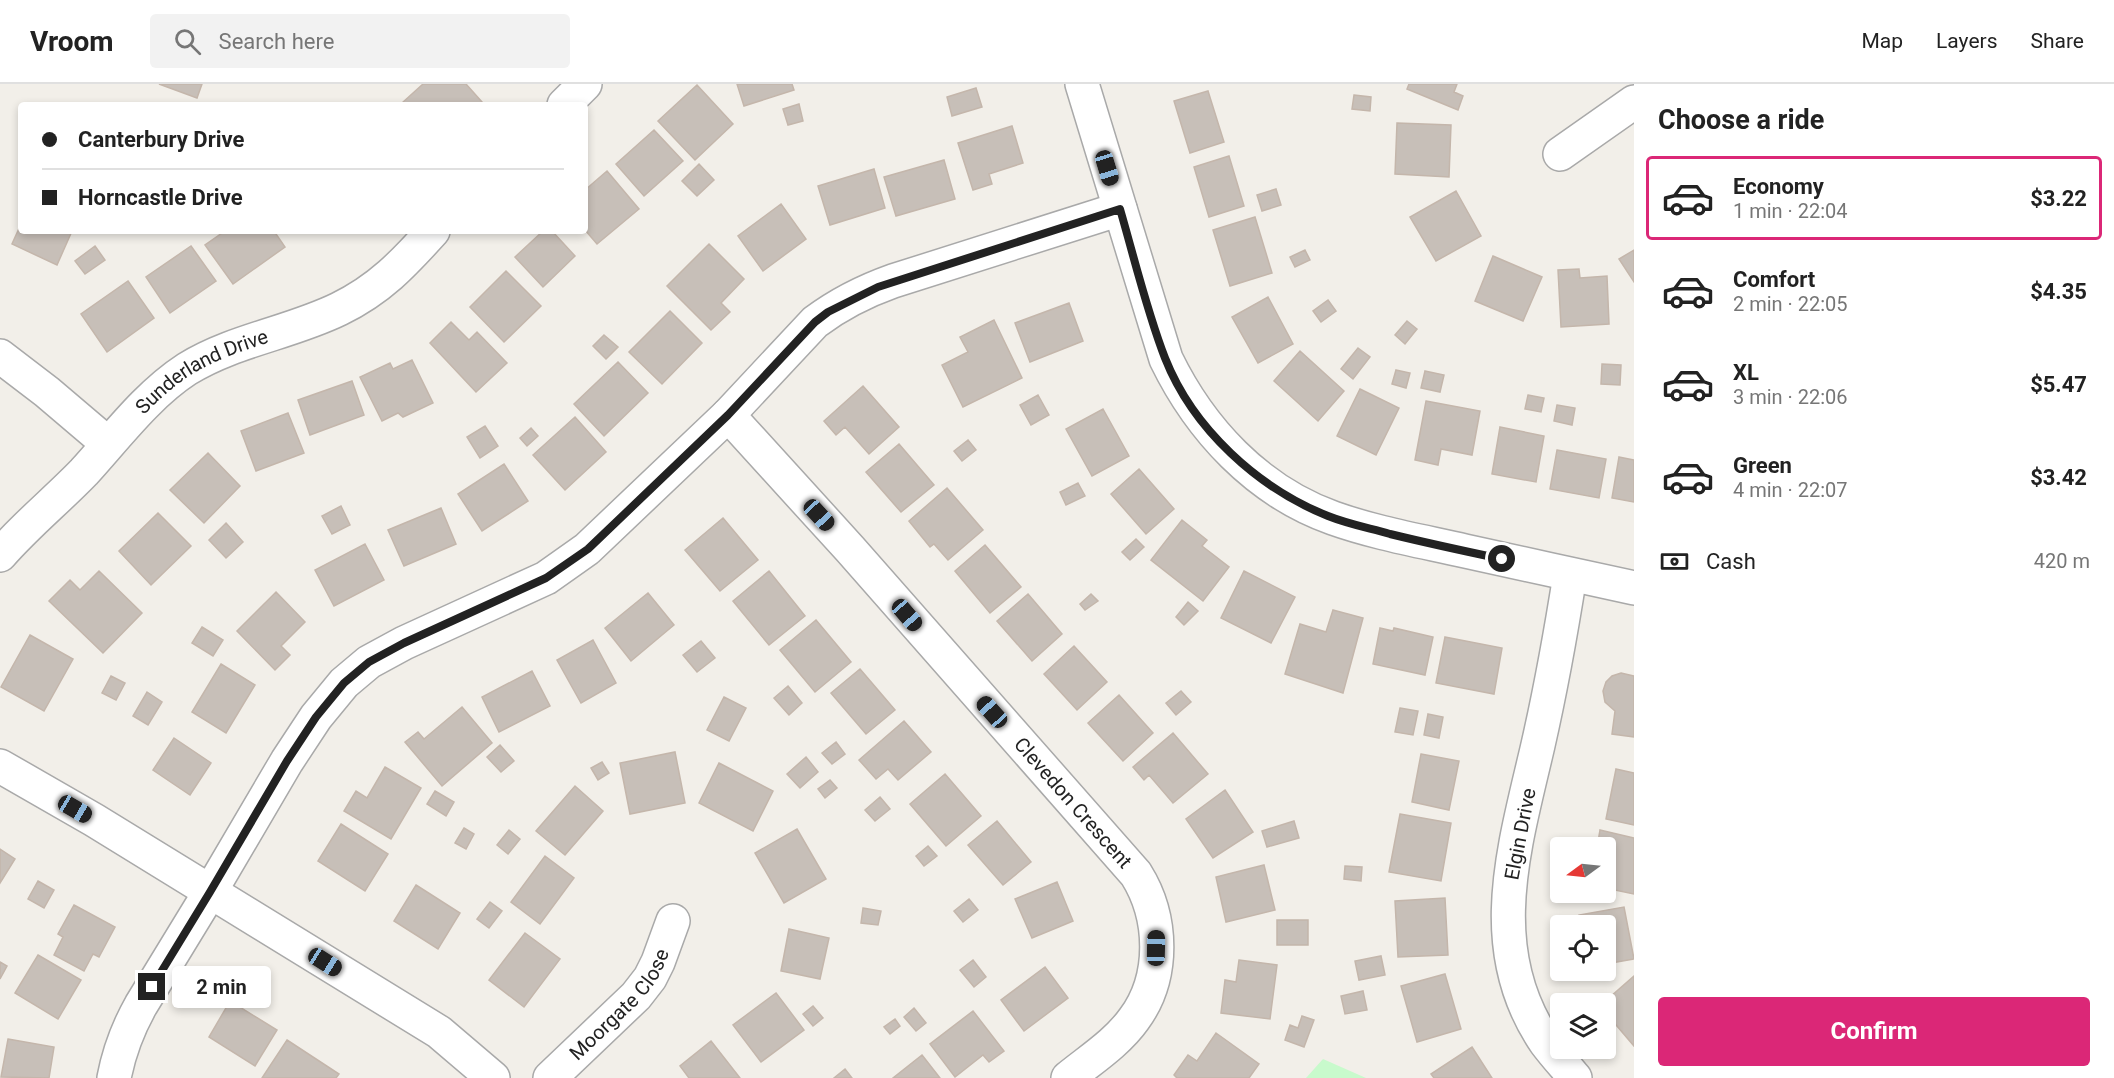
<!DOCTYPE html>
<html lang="en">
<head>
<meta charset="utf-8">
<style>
  :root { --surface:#fff; --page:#f2f2f2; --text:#222; --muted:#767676; --line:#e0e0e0; --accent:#db2777 }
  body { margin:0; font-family:Roboto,sans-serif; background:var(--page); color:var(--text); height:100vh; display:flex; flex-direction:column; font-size:22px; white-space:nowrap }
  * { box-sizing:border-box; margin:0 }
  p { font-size:20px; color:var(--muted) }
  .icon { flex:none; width:33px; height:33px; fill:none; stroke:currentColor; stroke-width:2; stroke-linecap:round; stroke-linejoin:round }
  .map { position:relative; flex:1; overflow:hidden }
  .drawer { display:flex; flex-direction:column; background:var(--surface); width:480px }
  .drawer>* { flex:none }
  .top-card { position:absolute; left:18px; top:18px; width:570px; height:132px; border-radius:6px; box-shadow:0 3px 9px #0003; display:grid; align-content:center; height:132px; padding:0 24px; background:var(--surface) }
  .needle { width:39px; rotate:255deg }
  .tools { position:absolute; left:1550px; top:753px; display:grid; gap:12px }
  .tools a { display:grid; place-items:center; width:66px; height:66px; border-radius:6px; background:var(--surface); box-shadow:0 3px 9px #0003; font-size:30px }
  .end { position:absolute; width:27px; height:27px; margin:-14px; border:8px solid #222; background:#fff; box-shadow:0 0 0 3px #fff }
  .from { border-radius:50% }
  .bubble { position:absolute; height:42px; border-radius:6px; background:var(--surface); box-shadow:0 3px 9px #0003; font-size:20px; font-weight:700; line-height:42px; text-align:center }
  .car { position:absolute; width:18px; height:36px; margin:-18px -9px; border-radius:8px; box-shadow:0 0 4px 2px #0007; background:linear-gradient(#222 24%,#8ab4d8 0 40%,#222 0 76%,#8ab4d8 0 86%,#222 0) }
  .top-card b { display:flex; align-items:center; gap:21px; height:57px; font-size:22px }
  .top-card b+b { border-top:2px solid var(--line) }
  .top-card i { width:15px; height:15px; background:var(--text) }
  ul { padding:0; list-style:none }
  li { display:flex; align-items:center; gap:18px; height:84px; margin:0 12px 9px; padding:0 12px; border:3px solid transparent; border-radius:6px }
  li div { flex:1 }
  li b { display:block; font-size:22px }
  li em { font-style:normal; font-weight:700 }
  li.on { border-color:var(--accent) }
  li>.icon { width:54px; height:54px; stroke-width:1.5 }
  h2 { padding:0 24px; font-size:27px; line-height:72px }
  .pay { display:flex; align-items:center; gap:15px; height:66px; padding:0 24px; font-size:22px }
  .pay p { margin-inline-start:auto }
  .cta { display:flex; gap:12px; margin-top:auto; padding:12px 24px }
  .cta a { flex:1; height:69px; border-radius:6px; background:var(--accent); color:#fff; font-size:24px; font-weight:700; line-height:69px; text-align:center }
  header { display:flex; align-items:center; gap:36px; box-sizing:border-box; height:84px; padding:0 30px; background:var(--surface); border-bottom:2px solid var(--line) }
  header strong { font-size:28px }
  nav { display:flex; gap:33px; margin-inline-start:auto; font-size:21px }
  .search { width:420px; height:54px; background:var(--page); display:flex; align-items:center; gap:15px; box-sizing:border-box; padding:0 21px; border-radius:6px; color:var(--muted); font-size:22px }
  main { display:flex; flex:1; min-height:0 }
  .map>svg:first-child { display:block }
  .park { fill:#c8facc }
  .building { fill:#c7bfb8; stroke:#c4b6ab; stroke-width:1.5 }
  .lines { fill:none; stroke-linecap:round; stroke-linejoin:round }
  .street-casing { stroke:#a9a9a9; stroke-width:36 }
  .street { stroke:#fff; stroke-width:33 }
  .route { stroke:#222; stroke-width:8 }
  .labels { text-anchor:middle; stroke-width:5; stroke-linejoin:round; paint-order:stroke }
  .street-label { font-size:20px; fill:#222; stroke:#fff }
</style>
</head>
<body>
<header>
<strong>Vroom</strong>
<div class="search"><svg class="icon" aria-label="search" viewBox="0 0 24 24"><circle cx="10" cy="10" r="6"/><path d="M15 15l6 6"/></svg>Search here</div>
<nav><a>Map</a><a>Layers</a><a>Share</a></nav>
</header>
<main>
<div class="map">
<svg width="1634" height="994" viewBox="0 0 1634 994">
  <rect width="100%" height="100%" fill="#f2efe9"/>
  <!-- park -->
  <path class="park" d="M1323,975l43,19h-60z"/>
  <!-- building -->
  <path class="building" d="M159,0h43l-5,14z
    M423,0h43l16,18 -3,3h-74l-2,-3z
    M737,0h55l2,6 -50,16z
    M1409,0h48l-3,8 9,4 -5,14 -51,-21z
    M697,1l36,39 -38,36 -37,-39z
    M976,4l6,19 -30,9 -5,-19z
    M1208,7l16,51 -34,11 -16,-52z
    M1354,11l17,2 -1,14 -18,-2z
    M799,20l4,17 -15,4 -5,-16z
    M1397,39l54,2 -2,52 -54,-3z
    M1012,42l11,37 -34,11 3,10 -19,6 -15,-47z
    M654,46l29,31 -39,35 -28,-32z
    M1229,72l15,50 -35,11 -15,-50z
    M944,76l11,39 -59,17 -12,-39z
    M699,80l15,16 -17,16 -15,-15z
    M874,85l11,39 -55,17 -12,-39z
    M607,87l32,38 -42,35 -12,-14v-40z
    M1276,105l5,16 -19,6 -5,-16z
    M1456,107l25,45 -45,25 -26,-44z
    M781,120l25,35 -43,32 -25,-35z
    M1255,133l17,56 -42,13 -17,-56z
    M21,140v7h51l-15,34 -45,-21z
    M225,147h49l11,16 -52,37 -28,-39z
    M543,147h9l23,25 -32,31 -28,-30z
    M709,160l35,35 -23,24 9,9 -19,18 -44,-44z
    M95,162l10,14 -20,14 -10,-13z
    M191,162l25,35 -46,32 -24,-36z
    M1305,166l5,10 -15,7 -5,-10z
    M1634,166v32l-15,-23z
    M1493,172l49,21 -19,44 -48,-20z
    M1579,185l1,9 27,-2 2,48 -48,3 -3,-57z
    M506,187l35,35 -37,36 -34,-35z
    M128,197l26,37 -47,34 -26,-38z
    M1268,213l25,47 -35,19 -26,-46z
    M1328,216l8,11 -15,11 -8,-11z
    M1069,219l14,38 -53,21 -15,-39z
    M670,227l32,32 -40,41 -33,-32z
    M994,236l28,58 -59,29 -21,-42 26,-13 -8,-15z
    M1407,237l10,8 -12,15 -10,-9z
    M451,238l18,18 8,-8 30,31 -31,29 -46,-49z
    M604,251l14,12 -12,12 -13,-13z
    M1358,264l12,9 -17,22 -12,-10z
    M1300,267l44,40 -26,30 -44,-40z
    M412,276l21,43 -30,14 -5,-4 -16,8 -22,-44 30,-14 3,6z
    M618,278l30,31 -44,43 -30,-32z
    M1602,280l19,1 -1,20 -19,-1z
    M1396,286l14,3 -4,15 -14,-4z
    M1425,287l19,4 -4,17 -19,-4z
    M352,297l12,34 -54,20 -12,-35z
    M863,302l36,41 -30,27 -24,-27 -9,8 -12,-14z
    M1360,305l39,19 -23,47 -39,-19z
    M1038,311l11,20 -18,10 -11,-20z
    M1528,311l16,3 -3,14 -16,-3z
    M1426,317l54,10 -8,44 -31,-6 -3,16 -23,-5z
    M1557,321l18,3 -3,17 -18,-4z
    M1103,325l26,47 -37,20 -26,-47z
    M288,329l16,40 -48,18 -15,-40z
    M575,333l31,35 -41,38 -32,-35z
    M485,342l13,20 -18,12 -13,-21z
    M1500,343l44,9 -8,46 -44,-8z
    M531,344l7,8 -11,10 -7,-8z
    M968,356l8,10 -14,11 -8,-10z
    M899,360l35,41 -33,27 -35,-40z
    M1557,366l49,9 -7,39 -49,-9z
    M208,369l32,33 -36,37 -34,-33z
    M1619,373l15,3v42l-22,-4z
    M504,380l24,37 -46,30 -24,-37z
    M1139,385l35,40 -28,25 -35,-40z
    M1078,399l7,13 -19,9 -6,-13z
    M947,404l36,42 -35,30 -14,-16 -4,3 -21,-26z
    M341,422l9,19 -18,9 -10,-18z
    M441,424l15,36 -52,22 -16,-36z
    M158,429l33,33 -40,39 -32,-34z
    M723,434l35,42 -38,31 -35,-41z
    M1182,436l25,20 -5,6 27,21 -26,34 -52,-41z
    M226,439l17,19 -17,16 -17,-18z
    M1136,455l8,8 -14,13 -8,-8z
    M365,460l19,36 -50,26 -19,-36z
    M985,461l36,42 -31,26 -35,-42z
    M99,487l43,42 -39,40 -54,-52 21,-21 10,10z
    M769,487l36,45 -36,29 -36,-44z
    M1244,487l51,26 -24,46 -50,-25z
    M276,508l29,30 -24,24 9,9 -15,15 -38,-39z
    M648,509l26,32 -43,36 -26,-33z
    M1028,510l34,40 -30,27 -35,-40z
    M1091,510l7,7 -13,9 -5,-6z
    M1188,518l10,9 -14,14 -8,-8z
    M1333,526l30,8 -20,75 -58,-19 15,-50 26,8z
    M816,536l35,42 -36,30 -35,-42z
    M202,543l21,13 -10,16 -21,-13z
    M1380,544l13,3 1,-3 39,9 -8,38 -52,-11z
    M30,551l43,24 -29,52 -43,-24z
    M1445,553l57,11 -8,46 -58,-11z
    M593,556l23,43 -35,20 -24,-43z
    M701,557l14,17 -18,14 -14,-17z
    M1074,562l33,36 -30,28 -33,-36z
    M221,580l34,21 -29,48 -34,-21z
    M860,585l35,41 -29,24 -35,-41z
    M532,587l18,35 -51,26 -17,-35z
    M1621,589l13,3v61l-22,-3 3,-23 -10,-9 -2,-11 3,-9 6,-6z
    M111,592l14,7 -9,17 -14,-7z
    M788,602l14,17 -13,12 -15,-17z
    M1181,607l10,11 -15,13 -10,-12z
    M147,608l15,10 -14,23 -15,-9z
    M1119,611l34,38 -30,28 -35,-38z
    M724,613l22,11 -17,33 -22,-11z
    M462,623l30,36 -50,43 -37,-44 13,-10 6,7z
    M1400,624l18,3 -5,24 -18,-3z
    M1428,630l15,3 -4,21 -15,-3z
    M904,637l27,31 -33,28 -10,-11 -12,10 -17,-19z
    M1173,649l35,41 -35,29 -24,-28 -5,5 -11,-13z
    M174,654l37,25 -21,32 -37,-25z
    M836,658l9,12 -13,10 -10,-11z
    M500,661l14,16 -13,11 -14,-15z
    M675,668l10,51 -55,11 -10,-51z
    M1421,670l38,7 -10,49 -37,-8z
    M806,673l12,15 -18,16 -13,-14z
    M602,678l7,11 -11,7 -7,-12z
    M719,679l54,28 -20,40 -54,-28z
    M385,683l36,21 -30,51 -47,-28 12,-20 11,7z
    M1616,685l18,4v52l-28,-6z
    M945,690l36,42 -35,30 -36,-42z
    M830,696l7,8 -12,10 -7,-9z
    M575,702l28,25 -38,44 -29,-24z
    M1225,706l28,42 -40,26 -27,-39z
    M435,707l19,11 -8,14 -19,-12z
    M880,713l10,12 -15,12 -10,-11z
    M1400,730l51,9 -10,58 -52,-9z
    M997,737l34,41 -28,23 -35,-40z
    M1294,737l5,17 -32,9 -5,-16z
    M341,740l47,30 -23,37 -47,-30z
    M464,744l10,6 -8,15 -11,-6z
    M797,745l29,50 -42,24 -29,-50z
    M509,746l11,9 -12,15 -11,-9z
    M1600,746l34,8v56l-29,-6v-40h-8z
    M928,762l9,10 -13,10 -8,-10z
    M0,765l15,10 -15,24z
    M545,772l29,22 -34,46 -29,-22z
    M1264,781l11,45 -49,12 -10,-45z
    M1345,782l17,1 -1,14 -17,-2z
    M38,797l16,9 -10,18 -16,-9z
    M1057,798l16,39 -41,17 -17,-39z
    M416,801l44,28 -22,36 -44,-28z
    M1445,814l3,57 -50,2 -3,-56z
    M969,815l9,11 -15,12 -9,-11z
    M490,818l12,9 -13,17 -12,-9z
    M74,821l41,22 -16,30 -6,-3 -9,17 -30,-16 9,-18 -5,-3z
    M1624,823l10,52 -29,5v-38h-24l-2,-11z
    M863,824l18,3 -3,14 -17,-2z
    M1277,836h31v25h-31z
    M789,845l40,9 -9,41 -39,-8z
    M525,849l35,26 -36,48 -35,-27z
    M38,871l43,25 -23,39 -43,-26z
    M1381,872l4,19 -26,5 -4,-19z
    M973,876l13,17 -12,10 -14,-17z
    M1239,876l38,5 -7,54 -49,-6 4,-33 11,2z
    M0,878l7,4 -7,13z
    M1045,883l23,31 -44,33 -23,-31z
    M1445,890l16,55 -44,13 -16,-56z
    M1634,892v70l-29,-34v-8h-3z
    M1363,907l4,19 -22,4 -4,-18z
    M776,909l28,37 -43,32 -28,-37z
    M230,917l47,29 -22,36 -46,-29z
    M813,922l10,12 -10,8 -10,-12z
    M914,924l12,15 -10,8 -12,-14z
    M973,927l31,40 -15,11 -6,-7 -28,22 -25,-33z
    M1302,932l12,4 -10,27 -19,-7 5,-15 8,3z
    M895,935l5,7 -10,8 -6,-7z
    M1216,949l43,31 -10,14h-72l-3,-3 14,-20 9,6z
    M8,955l46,8 -5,31 -48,-1z
    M287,956l52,34 -3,4h-74z
    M711,957l29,37h-51l-9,-12z
    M1472,963l20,31h-58l-3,-4z
    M922,971l18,23h-47z
    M845,985l7,9h-18z"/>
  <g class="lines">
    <!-- street casing -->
    <g class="street-casing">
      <g id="street">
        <path d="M1082,0l84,275c34,70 91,132 167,159 42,15 88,23 132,33 56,12 113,25 169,37"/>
        <path d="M564,21l21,-21"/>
        <path d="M1560,70l74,-52"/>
        <path d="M0,272l47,36 60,51"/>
        <path id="s1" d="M728,331l122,134 286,325c27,43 29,103 -2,145 -17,24 -44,41 -66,59"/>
        <path id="s2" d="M0,471c26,-30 57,-55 84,-83 32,-35 63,-77 103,-103 47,-29 103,-36 152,-60 41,-20 64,-45 94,-78"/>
        <path d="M1570,491c-9,57 -19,113 -32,170 -23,100 -57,204 8,298 9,12 20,24 29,35"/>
        <path d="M0,682l94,54 345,212 54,46"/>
        <path d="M114,994c5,-26 14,-50 27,-73l69,-113 77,-131 29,-44 28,-34 25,-21 35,-19 142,-65 41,-29 141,-134 87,-93c24,-18 50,-31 78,-41l227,-72"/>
        <path id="s3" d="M550,994l86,-82 14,-18 8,-16 15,-41"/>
      </g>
    </g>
    <!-- street -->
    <use href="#street" class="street"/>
  </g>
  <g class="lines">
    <!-- route -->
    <path class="route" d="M152,903l58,-95 77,-131 29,-44 28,-34 25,-21 35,-19 142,-65 42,-29 140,-134 87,-93 13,-10 50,-25 242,-78c14,48 27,103 45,149 28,71 93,130 163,158 20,8 41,12 62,18 37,9 74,17 112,25"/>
  </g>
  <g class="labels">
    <!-- street labels -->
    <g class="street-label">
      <text dy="7" stroke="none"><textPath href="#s2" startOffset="276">Sunderland Drive</textPath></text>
      <text dy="7" stroke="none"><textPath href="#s1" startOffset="519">Clevedon Crescent</textPath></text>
      <text transform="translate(1520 750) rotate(-79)" y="7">Elgin Drive</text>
      <text dy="7" stroke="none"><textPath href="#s3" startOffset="102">Moorgate Close</textPath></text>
    </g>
  </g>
</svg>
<div class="tools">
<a><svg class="needle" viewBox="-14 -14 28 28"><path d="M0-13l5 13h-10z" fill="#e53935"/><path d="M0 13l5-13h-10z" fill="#767676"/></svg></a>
<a><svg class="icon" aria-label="locate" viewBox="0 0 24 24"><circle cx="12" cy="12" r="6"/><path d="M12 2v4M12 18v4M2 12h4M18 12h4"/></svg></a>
<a><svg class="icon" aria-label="layers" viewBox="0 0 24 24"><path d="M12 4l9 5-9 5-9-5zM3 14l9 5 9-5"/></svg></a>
</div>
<i class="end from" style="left:1502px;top:475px"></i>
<i class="end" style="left:152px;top:903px"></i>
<div class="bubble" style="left:172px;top:882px;width:99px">2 min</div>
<i class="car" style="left:1107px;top:84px;rotate:163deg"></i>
<i class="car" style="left:819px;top:431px;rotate:137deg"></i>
<i class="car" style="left:907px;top:531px;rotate:139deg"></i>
<i class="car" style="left:992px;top:628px;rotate:318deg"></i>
<i class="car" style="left:75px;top:725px;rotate:120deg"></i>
<i class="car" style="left:1156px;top:864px;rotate:1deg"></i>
<i class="car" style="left:325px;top:878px;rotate:122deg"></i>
<div class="top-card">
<b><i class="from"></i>Canterbury Drive</b>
<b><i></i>Horncastle Drive</b>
</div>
</div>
<section class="drawer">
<h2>Choose a ride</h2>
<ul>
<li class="on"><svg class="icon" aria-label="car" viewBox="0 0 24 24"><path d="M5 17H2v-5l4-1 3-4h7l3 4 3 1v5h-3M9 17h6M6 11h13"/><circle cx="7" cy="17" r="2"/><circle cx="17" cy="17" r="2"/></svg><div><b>Economy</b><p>1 min · 22:04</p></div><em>$3.22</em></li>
<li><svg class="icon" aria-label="car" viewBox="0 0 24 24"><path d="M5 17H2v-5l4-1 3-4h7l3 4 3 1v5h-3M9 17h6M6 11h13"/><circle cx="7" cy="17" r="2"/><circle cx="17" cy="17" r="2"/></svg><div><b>Comfort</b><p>2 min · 22:05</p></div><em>$4.35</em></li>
<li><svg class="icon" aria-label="car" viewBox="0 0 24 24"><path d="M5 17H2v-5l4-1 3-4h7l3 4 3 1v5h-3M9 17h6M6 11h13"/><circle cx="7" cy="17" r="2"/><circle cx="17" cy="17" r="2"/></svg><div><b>XL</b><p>3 min · 22:06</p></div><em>$5.47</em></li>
<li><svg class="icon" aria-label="car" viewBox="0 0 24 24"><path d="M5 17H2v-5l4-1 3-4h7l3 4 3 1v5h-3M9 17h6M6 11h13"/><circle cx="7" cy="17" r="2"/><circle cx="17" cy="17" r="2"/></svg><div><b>Green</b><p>4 min · 22:07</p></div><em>$3.42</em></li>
</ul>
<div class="pay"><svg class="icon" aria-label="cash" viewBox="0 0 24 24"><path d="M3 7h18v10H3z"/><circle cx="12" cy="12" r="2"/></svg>Cash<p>420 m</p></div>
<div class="cta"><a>Confirm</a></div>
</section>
</main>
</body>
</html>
